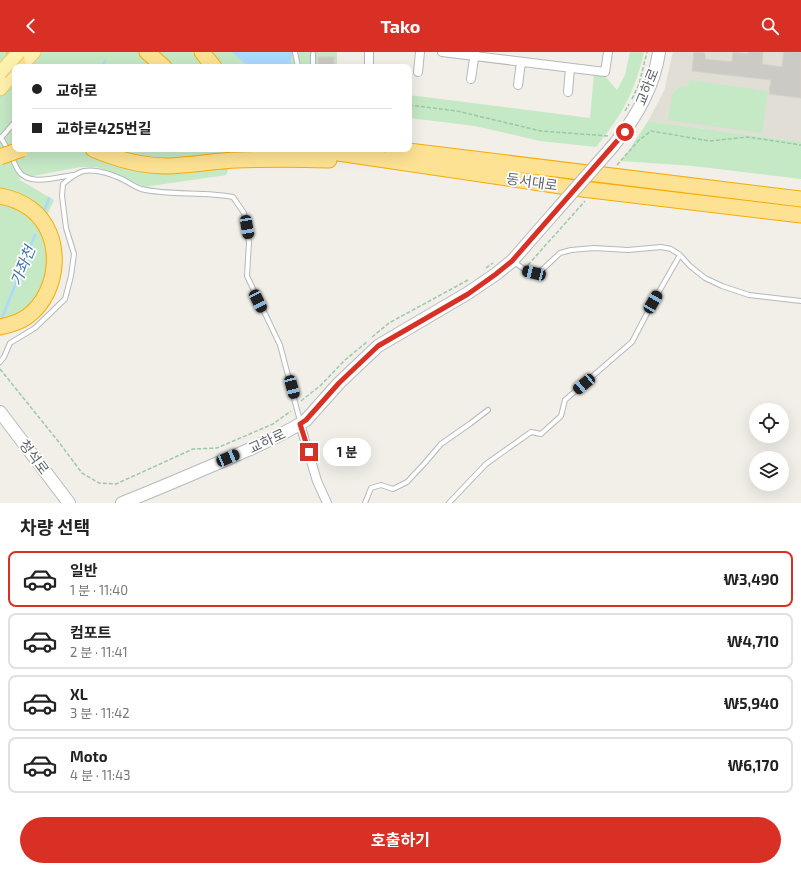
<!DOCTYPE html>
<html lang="ko">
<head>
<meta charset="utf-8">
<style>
  :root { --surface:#fff; --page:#f6f6f6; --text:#222; --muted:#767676; --line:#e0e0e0; --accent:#d93025 }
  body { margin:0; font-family:"Exo 2","Noto Sans KR",sans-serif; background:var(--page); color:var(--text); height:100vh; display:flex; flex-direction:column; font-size:15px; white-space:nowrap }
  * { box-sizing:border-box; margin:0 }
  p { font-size:13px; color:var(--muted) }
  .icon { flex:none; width:22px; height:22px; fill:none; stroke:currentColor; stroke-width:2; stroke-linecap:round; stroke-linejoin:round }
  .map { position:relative; height:451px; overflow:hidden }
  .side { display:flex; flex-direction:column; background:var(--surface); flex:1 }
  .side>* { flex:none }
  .banner { position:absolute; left:12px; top:12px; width:400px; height:88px; border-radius:8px; box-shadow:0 4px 16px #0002; display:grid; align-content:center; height:88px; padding:0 20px; background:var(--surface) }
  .buttons { position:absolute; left:749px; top:351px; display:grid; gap:8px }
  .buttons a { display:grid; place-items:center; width:40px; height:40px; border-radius:50%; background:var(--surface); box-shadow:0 4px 16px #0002; font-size:20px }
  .end { position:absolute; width:18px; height:18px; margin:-9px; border:5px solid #d93025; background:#fff; box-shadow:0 0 0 2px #fff }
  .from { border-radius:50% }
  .bubble { position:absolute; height:28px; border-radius:14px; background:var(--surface); box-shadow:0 4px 16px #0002; font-size:13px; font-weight:700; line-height:28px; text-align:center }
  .car { position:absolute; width:12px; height:24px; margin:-12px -6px; border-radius:5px; box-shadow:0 0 3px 1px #0007; background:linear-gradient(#222 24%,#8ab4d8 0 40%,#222 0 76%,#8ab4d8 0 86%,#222 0) }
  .banner b { display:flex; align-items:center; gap:14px; height:38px; font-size:15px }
  .banner b+b { border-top:1px solid var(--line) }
  .banner i { width:10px; height:10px; background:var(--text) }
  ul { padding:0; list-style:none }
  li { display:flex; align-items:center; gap:12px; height:56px; margin:0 8px 6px; padding:0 12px; border:2px solid var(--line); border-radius:8px }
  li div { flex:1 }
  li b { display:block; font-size:15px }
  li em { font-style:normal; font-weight:700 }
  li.active { border-color:var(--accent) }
  li>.icon { width:36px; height:36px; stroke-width:1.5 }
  h2 { padding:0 20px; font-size:18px; line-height:48px }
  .button { display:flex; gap:8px; margin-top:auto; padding:8px 20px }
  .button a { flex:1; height:46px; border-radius:24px; background:var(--accent); color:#fff; font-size:16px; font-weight:700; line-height:46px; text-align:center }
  header { display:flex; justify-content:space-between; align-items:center; height:52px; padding:0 20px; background:var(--accent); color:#fff; font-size:18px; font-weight:700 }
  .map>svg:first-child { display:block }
  .education { fill:#e1ded6 }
  .green { fill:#c5e8c5 }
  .water { fill:#aadaff }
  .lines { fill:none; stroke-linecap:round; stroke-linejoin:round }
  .stream { stroke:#aadaff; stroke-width:2.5 }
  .building { fill:#cccac5; stroke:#d6d1c6 }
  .lane-casing { stroke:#b5b8bc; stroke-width:6 }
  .street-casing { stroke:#b5b8bc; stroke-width:10 }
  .secondary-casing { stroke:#b6babf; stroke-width:14 }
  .primary-casing { stroke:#f2c960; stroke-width:15 }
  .highway-casing { stroke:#f9ab00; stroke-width:17 }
  .path { stroke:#9cc7a9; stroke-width:1.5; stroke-dasharray:4 2; stroke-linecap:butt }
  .lane { stroke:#fff; stroke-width:4 }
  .street { stroke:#fff; stroke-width:8 }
  .secondary { stroke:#fff; stroke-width:12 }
  .primary { stroke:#fff2af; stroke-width:13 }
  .highway { stroke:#fde293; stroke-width:15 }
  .secondary-bridge-casing { stroke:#b6babf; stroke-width:14; stroke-linecap:butt }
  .primary-bridge-casing { stroke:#f2c960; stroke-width:15; stroke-linecap:butt }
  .highway-bridge-casing { stroke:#f9ab00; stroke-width:17; stroke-linecap:butt }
  .secondary-bridge { stroke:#fff; stroke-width:12 }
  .primary-bridge { stroke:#fff2af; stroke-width:13 }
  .highway-bridge { stroke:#fde293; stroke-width:15 }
  .route { stroke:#d93025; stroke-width:5 }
  .labels { text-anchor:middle; stroke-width:3.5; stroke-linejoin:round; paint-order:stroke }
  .street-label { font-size:14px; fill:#5f6368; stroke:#fff }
  .water-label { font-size:15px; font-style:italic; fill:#4174aa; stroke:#fff }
</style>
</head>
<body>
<header><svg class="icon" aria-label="back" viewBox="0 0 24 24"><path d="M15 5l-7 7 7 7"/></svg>Tako<svg class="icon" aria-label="search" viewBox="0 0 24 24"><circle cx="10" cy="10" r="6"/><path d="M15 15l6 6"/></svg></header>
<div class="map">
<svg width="801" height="451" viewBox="0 0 801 451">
  <rect width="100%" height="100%" fill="#f1efe8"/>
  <!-- education -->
  <path class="education" d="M673,0h128v90l-153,-21 16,-30z"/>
  <!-- green -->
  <path class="green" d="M0,0h192l13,15h-190v82h223l-12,26 -82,12 -22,-11 -25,-9h-17l-62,12 36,21 -14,30 5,12 3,31 -5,15 -18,24 -25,10z
    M211,0h126v15h-112z
    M630,0h14c-8,38 -23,65 -48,95l-56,-6 -65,-15 -66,-8v-23l181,23 4,-44 10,1 13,15 8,-15z
    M689,28l79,11 -6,42 -94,-13 4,-25 8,-9 8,1z
    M648,69l153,21v37l-108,-13 -71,-5z"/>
  <!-- water -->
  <path class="water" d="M232,0h63l-4,5v10h-42z"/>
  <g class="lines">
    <!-- stream -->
    <path class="stream" d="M103,15l2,-6
      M45,157l4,-11
      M2,266l33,-83"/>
  </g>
  <!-- building -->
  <path class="building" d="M694,0l11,1v6l27,3 1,-10 15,2v-2h15l-1,12 20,3 2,-15h17v46l-32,-4 2,-14 -79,-9z
    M318,5h16v10h-16z"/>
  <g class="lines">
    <!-- lane casing -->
    <g class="lane-casing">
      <path id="lane" d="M295,0l3,15
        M313,15v-13
        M0,85c8,10 12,22 18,33 10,17 39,7 55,5
        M1,86l12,-14
        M513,209l12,9 9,3 9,-4 17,-16 11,-3 23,-2 34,2 33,-3 10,2 9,6 10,11 15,12 17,8 27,9 52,6
        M0,310l4,-5 6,-14 25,-15 30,-29 6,-23 3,-22 -8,-26 -4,-32 1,-12c6,-5 12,-11 21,-13 12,-2 27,3 38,8 6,3 13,8 19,10 30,7 62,2 92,8l11,16 5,29 -2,34 33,69 20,76
        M365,451l6,-15 10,-3 12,4 14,-7 16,-17 18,-21 30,-21 17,-13
        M449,451l37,-39 45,-32 10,2 20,-18 4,-16 67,-58 21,-40 27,-47"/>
    </g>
    <!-- street casing -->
    <g class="street-casing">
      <path id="street" d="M442,0l163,20 3,-20
        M369,14v-14
        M418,20l2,-20
        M471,27l4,-27
        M518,33l3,-23
        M568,40l2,-24
        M300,372l17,57 10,22"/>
    </g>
    <!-- secondary casing -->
    <g class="secondary-casing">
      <path id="secondary" d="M613,94c23,-28 41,-58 46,-94
        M0,360l69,91
        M122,451c36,-14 72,-30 108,-45 26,-12 52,-22 76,-38l33,-37 39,-37 90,-53 28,-19 16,-13 42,-48"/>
    </g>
    <!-- primary casing -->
    <g class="primary-casing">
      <path id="primary" d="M20,15l14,-15
        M0,37l15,-17"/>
    </g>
    <!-- highway casing -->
    <g class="highway-casing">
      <path id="highway" d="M15,0l4,15
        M147,0l17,15
        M202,0l12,15
        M93,97c23,10 48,17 74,17 24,-1 47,-5 70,-6 31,-1 62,-1 92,0
        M311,97l263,39 227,27
        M392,97l409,50
        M0,144c11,2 22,6 31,13 33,25 30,82 -3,107 -8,6 -18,9 -28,11"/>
    </g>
    <!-- path -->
    <path class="path" d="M632,47l7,-15 8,-32
      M409,53l48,6 84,20 67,5
      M625,59l4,-7
      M617,113l21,-24 13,-10 59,10 38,-4 53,8
      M528,213l57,-64
      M486,216l7,-5
      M372,285l17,-14 79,-43
      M0,317l58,72 24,32 17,10 17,1 77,-35 24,-1 56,-24 18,-13
      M301,349l20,-16 24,-25 23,-19"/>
    <!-- lane -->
    <use href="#lane" class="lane"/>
    <!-- street -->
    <use href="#street" class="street"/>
    <!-- secondary -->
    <use href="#secondary" class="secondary"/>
    <!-- primary -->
    <use href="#primary" class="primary"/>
    <!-- highway -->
    <use href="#highway" class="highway"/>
    <!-- secondary-bridge casing -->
    <g class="secondary-bridge-casing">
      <path id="secondary-bridge" d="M554,161l59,-67"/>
    </g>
    <!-- primary-bridge casing -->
    <g class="primary-bridge-casing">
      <path id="primary-bridge" d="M0,21l19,-21"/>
    </g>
    <!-- highway-bridge casing -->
    <g class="highway-bridge-casing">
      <path id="highway-bridge" d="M0,105l22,-8"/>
    </g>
    <!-- secondary-bridge -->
    <use href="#secondary-bridge" class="secondary-bridge"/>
    <!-- primary-bridge -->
    <use href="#primary-bridge" class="primary-bridge"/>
    <!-- highway-bridge -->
    <use href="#highway-bridge" class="highway-bridge"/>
  </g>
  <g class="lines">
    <!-- route -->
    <path class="route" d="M309,400l-9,-28 6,-4 33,-37 39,-37 90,-52 28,-20 16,-13 113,-129"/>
  </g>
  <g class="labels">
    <!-- street labels -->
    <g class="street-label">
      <text transform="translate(647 35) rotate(-68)" y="5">교하로</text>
      <text transform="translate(532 130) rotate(8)" y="5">동서대로</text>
      <text transform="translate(267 389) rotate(-25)" y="5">교하로</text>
      <text transform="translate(34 405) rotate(53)" y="5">청석로</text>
    </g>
    <!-- water labels -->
    <g class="water-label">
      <text transform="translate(23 214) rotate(-68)" y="5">가좌천</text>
    </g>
  </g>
</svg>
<div class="buttons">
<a><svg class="icon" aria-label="locate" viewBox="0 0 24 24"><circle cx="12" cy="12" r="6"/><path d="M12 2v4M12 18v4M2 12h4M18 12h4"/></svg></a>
<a><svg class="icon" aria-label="layers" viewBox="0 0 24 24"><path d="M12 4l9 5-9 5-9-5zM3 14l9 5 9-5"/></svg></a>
</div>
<i class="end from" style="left:625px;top:80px"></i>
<i class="end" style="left:309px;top:400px"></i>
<div class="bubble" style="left:323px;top:386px;width:48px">1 분</div>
<i class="car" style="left:247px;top:175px;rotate:170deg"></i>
<i class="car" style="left:534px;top:221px;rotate:284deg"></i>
<i class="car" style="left:258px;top:249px;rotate:154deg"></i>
<i class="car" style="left:653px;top:250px;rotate:30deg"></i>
<i class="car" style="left:584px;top:332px;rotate:230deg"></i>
<i class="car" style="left:292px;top:335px;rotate:165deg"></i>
<i class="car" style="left:228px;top:406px;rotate:67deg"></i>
<div class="banner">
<b><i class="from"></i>교하로</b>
<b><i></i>교하로425번길</b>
</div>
</div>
<section class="side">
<h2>차량 선택</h2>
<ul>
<li class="active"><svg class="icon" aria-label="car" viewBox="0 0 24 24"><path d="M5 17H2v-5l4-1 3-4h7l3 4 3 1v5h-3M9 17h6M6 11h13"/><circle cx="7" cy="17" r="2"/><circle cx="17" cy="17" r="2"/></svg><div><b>일반</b><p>1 분 · 11:40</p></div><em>₩3,490</em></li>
<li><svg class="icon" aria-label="car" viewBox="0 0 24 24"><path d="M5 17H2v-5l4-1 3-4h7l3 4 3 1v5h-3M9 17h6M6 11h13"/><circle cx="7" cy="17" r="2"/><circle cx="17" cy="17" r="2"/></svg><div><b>컴포트</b><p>2 분 · 11:41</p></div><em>₩4,710</em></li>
<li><svg class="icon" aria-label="car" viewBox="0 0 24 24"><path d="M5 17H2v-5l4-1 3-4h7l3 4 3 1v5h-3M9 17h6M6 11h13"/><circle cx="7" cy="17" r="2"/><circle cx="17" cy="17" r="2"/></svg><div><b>XL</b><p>3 분 · 11:42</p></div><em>₩5,940</em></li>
<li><svg class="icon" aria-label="car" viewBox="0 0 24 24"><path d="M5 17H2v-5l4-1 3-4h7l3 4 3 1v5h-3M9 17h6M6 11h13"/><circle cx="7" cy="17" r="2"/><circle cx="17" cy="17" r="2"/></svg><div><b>Moto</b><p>4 분 · 11:43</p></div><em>₩6,170</em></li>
</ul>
<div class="button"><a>호출하기</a></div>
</section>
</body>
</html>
